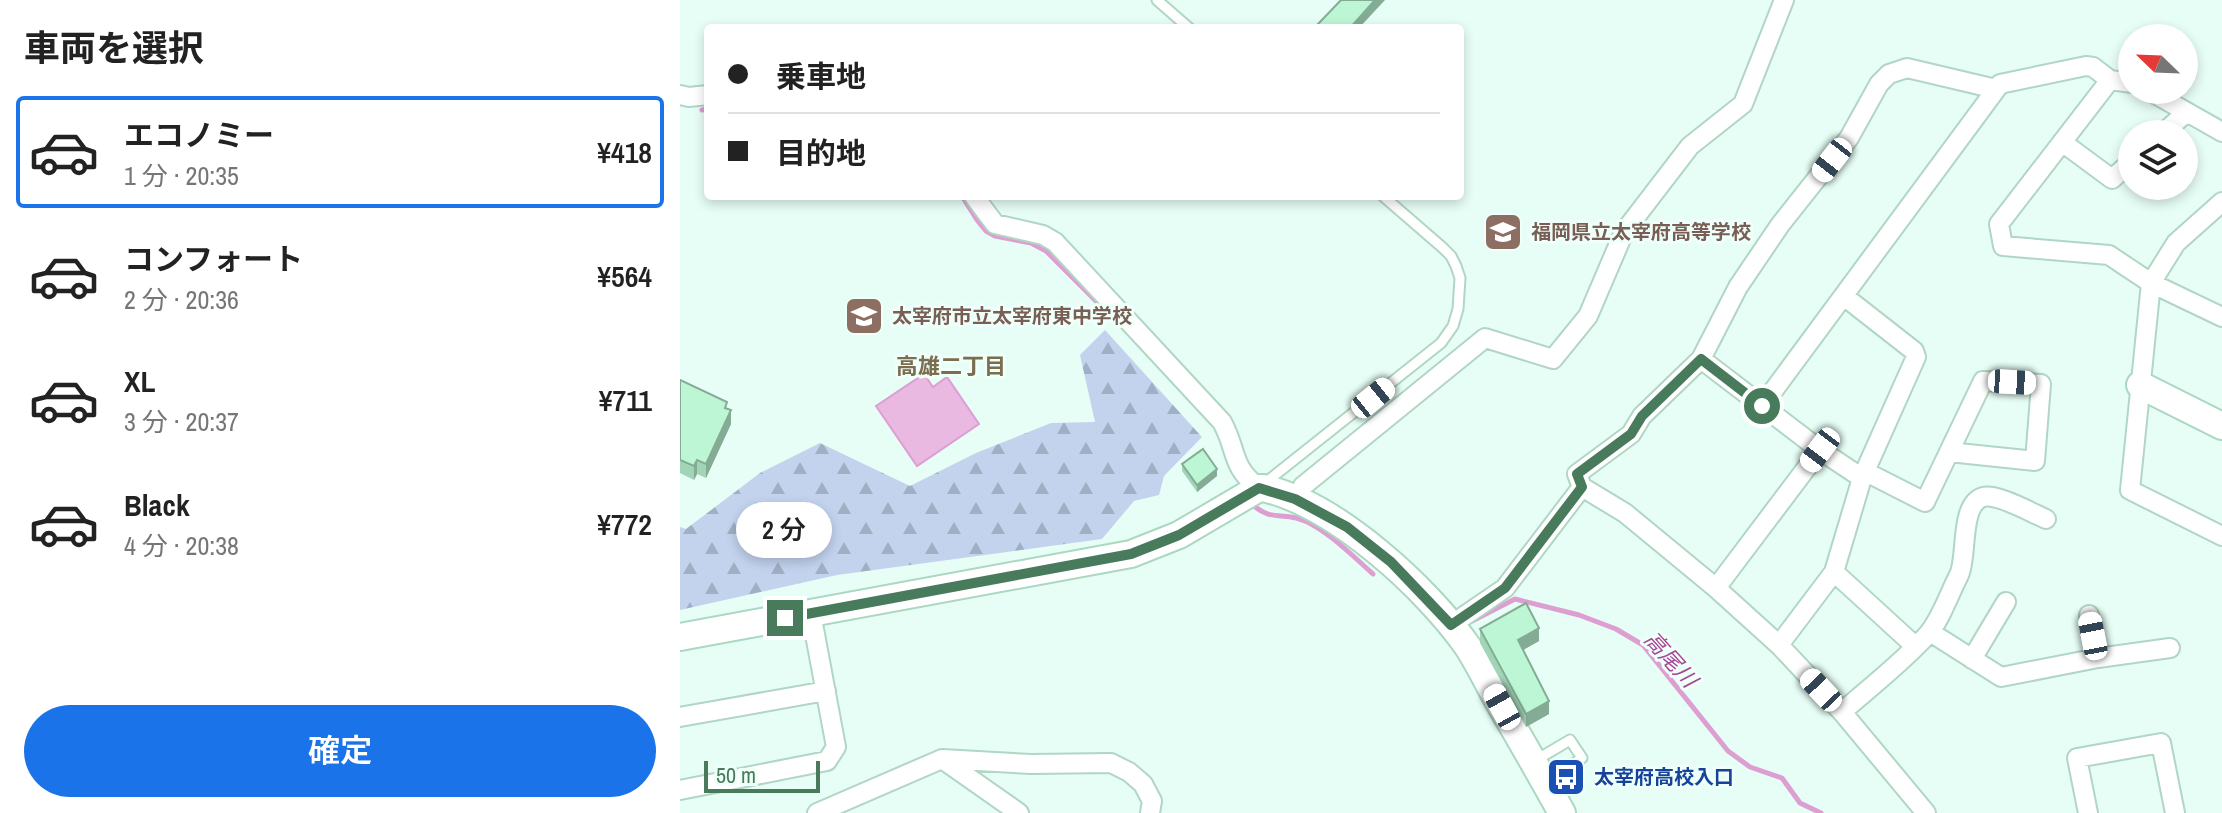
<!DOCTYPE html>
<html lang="ja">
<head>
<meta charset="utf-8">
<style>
  :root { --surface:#fff; --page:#f2f2f2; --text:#222; --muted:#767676; --line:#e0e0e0; --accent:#1a73e8 }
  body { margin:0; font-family:"Archivo Narrow","Noto Sans JP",sans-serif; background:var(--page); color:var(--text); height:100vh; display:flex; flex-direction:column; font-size:30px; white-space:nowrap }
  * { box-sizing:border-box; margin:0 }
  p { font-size:26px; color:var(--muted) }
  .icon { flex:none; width:44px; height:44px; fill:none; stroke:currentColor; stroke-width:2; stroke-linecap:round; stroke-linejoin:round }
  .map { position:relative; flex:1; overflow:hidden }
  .panel { display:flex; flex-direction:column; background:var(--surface); width:680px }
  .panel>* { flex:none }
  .guide { position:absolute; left:24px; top:24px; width:760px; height:176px; border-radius:8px; box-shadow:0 4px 12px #0003; display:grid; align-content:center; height:176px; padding:0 24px; background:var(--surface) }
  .needle { width:52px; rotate:293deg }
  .controls { position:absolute; left:1438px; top:24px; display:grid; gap:16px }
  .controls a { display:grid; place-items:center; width:80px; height:80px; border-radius:50%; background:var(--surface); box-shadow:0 4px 12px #0003; font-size:40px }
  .scale { position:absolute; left:24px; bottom:20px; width:116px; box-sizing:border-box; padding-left:8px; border:4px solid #487b5c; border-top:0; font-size:22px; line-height:28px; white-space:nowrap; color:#487b5c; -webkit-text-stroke:6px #effff9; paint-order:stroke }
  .end { position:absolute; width:36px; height:36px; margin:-18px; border:10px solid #487b5c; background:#fff; box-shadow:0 0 0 4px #fff }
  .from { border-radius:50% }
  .bubble { position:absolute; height:56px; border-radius:28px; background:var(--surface); box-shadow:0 4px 12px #0003; font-size:26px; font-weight:600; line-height:56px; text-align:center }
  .car { position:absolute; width:24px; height:48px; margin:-24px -12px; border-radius:10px; box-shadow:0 0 6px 2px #0007; background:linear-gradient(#fff 24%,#345 0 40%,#fff 0 76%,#345 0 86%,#fff 0) }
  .guide b { display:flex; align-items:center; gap:28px; height:76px; font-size:30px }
  .guide b+b { border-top:2px solid var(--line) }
  .guide i { width:20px; height:20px; background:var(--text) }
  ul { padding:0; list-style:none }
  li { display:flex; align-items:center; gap:24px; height:112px; margin:0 16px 12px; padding:0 8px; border:4px solid transparent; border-radius:8px }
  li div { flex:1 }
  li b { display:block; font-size:30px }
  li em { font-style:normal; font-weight:600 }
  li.current { border-color:var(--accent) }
  li>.icon { width:72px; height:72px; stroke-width:1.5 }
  h2 { padding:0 24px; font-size:36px; line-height:96px }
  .primary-button { display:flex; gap:16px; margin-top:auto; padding:16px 24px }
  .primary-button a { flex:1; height:92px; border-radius:48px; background:var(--accent); color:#fff; font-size:32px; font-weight:600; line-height:92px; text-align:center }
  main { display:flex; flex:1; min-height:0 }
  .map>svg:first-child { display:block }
  .forest { fill:url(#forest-firs) }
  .water { fill:#eab9e2; stroke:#dd9ed1; stroke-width:2 }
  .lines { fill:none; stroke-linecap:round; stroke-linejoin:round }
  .stream { stroke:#dd9ed1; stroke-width:5 }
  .lane-casing { stroke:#b1d6c3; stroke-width:13 }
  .street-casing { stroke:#b1d6c3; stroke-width:22 }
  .secondary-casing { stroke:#aad8c0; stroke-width:30 }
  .lane { stroke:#fff; stroke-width:9 }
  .street { stroke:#fff; stroke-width:18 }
  .secondary { stroke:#fff; stroke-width:26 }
  .wall { fill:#a2d4b7 }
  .shaded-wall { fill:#84ac95 }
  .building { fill:#bcf6d5; stroke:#84ac95; stroke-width:2 }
  .route { stroke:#487b5c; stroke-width:10 }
  .labels { text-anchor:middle; stroke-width:6; stroke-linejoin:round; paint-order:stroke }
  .education-label { font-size:20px; font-weight:bold; fill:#785e54; stroke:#effff9; text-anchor:start }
  .transit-label { font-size:20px; font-weight:bold; fill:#164399; stroke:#effff9; text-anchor:start }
  .neighbourhood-label { font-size:22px; font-weight:bold; fill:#7b6d4f; stroke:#effff9 }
  .water-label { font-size:22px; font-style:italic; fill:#a74794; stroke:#effff9 }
</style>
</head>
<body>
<main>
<section class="panel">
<h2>車両を選択</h2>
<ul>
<li class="current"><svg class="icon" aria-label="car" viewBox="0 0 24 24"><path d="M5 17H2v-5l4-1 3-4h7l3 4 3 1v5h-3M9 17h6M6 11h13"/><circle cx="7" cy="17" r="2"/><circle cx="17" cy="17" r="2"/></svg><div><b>エコノミー</b><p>1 分 · 20:35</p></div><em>¥418</em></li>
<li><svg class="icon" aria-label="car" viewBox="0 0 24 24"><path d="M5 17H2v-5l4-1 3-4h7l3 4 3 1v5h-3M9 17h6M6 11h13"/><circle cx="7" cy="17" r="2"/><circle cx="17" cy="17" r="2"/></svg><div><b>コンフォート</b><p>2 分 · 20:36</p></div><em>¥564</em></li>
<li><svg class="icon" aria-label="car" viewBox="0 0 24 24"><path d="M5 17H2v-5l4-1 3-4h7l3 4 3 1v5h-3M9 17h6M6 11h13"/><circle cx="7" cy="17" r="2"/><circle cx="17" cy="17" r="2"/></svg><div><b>XL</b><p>3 分 · 20:37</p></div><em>¥711</em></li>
<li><svg class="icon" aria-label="car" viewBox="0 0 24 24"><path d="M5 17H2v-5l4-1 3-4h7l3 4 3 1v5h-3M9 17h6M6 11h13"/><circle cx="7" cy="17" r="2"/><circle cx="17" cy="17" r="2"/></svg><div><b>Black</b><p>4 分 · 20:38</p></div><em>¥772</em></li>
</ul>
<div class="primary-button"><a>確定</a></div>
</section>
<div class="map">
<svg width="1542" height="813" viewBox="0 0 1542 813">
  <defs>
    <pattern id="forest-firs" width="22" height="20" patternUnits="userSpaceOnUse" patternTransform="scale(2)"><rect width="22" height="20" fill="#c3d3ee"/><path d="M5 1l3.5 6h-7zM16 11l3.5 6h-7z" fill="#a0b0c4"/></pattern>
  </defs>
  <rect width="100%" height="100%" fill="#e7fef6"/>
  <!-- forest -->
  <path class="forest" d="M425,330l97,107 -38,39 -5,19 -25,6 -32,38 -265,36 -157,35v-83l6,2 74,-56 60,-30 90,43 66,-33 75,-30 44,-1 -15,-67z"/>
  <!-- water -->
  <path class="water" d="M244,374l9,13 14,-10 32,47 -62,42 -41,-60z"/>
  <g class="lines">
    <!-- stream -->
    <path class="stream" d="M22,110l6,-1
      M282,196l15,24 9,11 9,5 36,7 15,8 58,58
      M574,506c16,13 24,8 42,12 24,5 58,39 77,56
      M792,621l43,-22 64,16 37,14 27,16 85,106 22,16 32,11 18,25 21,10"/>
    <!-- lane casing -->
    <g class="lane-casing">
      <path id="lane" d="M477,0l32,28
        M585,483l176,-140 12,-17 5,-17 2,-31 -4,-12 -5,-10 -8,-8 -60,-52
        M856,760l34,-20 12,18 -33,23"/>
    </g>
    <!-- street casing -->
    <g class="street-casing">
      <path id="street" d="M1430,80l-111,144 4,22 106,9 42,28 71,34
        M1468,90l74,42
        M0,95l9,2 19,-2
        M1482,134l25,-22
        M1382,142l50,37 20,-18
        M294,196l21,28 48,11 12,7 167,180c16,29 8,44 37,66
        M1542,202l-46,41 -25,40 -21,207 92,46
        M1082,406l238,-322 86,-18 7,1 17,13 22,3
        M1184,471l61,31 58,-121 58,3 -6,77 -86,-9
        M1182,478l-42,-28 -119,-91 37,-72 42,-62 69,-87 30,-54 10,-10 18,-6 89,21
        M902,487l-5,-13 54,-40 11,-18 59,-57
        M615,499l8,-13 182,-148 68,21 35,-43 36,-84 66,-86 53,-42 41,-104
        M1154,572l81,74
        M1036,588l104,-138
        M1409,615l9,43
        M771,625l54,-37 77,-101 43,26 91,75 63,57 63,67 84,101
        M1250,632l71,45 97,-19 72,-10
        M1099,645l55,-73 28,-94 54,-121 -2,-6 -69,-54
        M1292,659l34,-57
        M1162,712c27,-24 61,-50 86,-78 12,-13 22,-42 31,-59 9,-19 0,-70 24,-78 14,-4 49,16 63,22
        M0,717l146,-26
        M262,759l77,54
        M0,790l147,-29 9,-14 -25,-134
        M137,813l125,-54 89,5 80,-1 18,9 14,12 9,17 -2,12
        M1408,813l-11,-55 84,-15 14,70"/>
    </g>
    <!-- secondary casing -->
    <g class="secondary-casing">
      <path id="secondary" d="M1460,385l82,41
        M0,637l451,-83 48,-19 80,-47h4c72,16 163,99 205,159 12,19 22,40 33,59 21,36 41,71 61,107"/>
    </g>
    <!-- lane -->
    <use href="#lane" class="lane"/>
    <!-- street -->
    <use href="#street" class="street"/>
    <!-- secondary -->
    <use href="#secondary" class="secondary"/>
  </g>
  <!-- wall -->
  <path class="wall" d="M0,380l47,29 4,15 -25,54 -9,-4 -3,6 -14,-7z
    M502,464l35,12 -20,16 -15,-21z
    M800,629l59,12 -16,9 26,64 -23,13 -46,-84z"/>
  <!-- shaded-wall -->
  <path class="shaded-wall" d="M695,0h10l-26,28h-9z
    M51,410v14l-25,54v-14z
    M17,460v14l-3,6v-14z
    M537,469v7l-20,16v-7z
    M859,628v13l-21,12v-13z
    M869,701v13l-23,13v-13z
    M896,775v3l-9,7v-4z"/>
  <!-- building -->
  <path class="building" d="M661,0h34l-25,28h-28l-4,-4z
    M0,380l47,22 -2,6 6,2 -25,54 -9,-4 -3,6 -14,-6z
    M523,449l14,20 -20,16 -15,-21z
    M846,603l13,25 -21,12 31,61 -23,13 -46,-85z
    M893,770l3,5 -9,6 -3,-4z"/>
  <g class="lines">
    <!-- route -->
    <path class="route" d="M105,618l346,-64 48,-19 80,-47 36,11 52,28 44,35 60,63 54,-37 77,-101 -5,-13 54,-40 11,-18 59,-57 61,47"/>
  </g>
  <!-- icons -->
  <defs>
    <g id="school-square" transform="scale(2)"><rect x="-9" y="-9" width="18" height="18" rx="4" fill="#8d6e63" stroke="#effff9"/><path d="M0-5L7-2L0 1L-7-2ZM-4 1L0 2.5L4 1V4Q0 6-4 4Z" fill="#fff"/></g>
    <g id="bus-square" transform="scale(2)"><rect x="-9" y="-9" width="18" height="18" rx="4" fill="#1a4fb4" stroke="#effff9"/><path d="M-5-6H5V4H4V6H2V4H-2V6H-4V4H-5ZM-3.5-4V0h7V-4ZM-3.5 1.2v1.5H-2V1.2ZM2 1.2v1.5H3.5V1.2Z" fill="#fff"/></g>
  </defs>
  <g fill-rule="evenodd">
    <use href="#school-square" x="823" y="232"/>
    <use href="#school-square" x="184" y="316"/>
    <use href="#bus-square" x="886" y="777"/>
  </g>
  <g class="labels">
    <!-- education labels -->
    <g class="education-label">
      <text x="851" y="239">福岡県立太宰府高等学校</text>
      <text x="212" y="323">太宰府市立太宰府東中学校</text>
    </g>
    <!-- transit labels -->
    <g class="transit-label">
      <text x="914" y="784">太宰府高校入口</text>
    </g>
    <!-- neighbourhood labels -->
    <g class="neighbourhood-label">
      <text x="271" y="374">高雄二丁目</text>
    </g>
    <!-- water labels -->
    <g class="water-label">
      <text transform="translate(991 659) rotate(48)" y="8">高尾川</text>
    </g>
  </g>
</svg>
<div class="controls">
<a><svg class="needle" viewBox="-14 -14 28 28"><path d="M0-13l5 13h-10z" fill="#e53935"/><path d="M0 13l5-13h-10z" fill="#767676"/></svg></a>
<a><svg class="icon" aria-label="layers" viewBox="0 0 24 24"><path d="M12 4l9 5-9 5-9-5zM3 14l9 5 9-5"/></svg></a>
</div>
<div class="scale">50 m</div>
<i class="end from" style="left:1082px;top:406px"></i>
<i class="end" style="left:105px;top:618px"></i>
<div class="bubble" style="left:56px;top:502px;width:96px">2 分</div>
<i class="car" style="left:1152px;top:160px;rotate:218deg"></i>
<i class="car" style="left:1332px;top:382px;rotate:93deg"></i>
<i class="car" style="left:693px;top:398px;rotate:51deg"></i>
<i class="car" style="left:1140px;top:450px;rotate:217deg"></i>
<i class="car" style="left:1413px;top:636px;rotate:349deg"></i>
<i class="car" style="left:1141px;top:690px;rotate:317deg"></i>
<i class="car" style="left:822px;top:707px;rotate:331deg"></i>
<div class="guide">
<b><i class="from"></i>乗車地</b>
<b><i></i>目的地</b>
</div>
</div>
</main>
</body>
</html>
